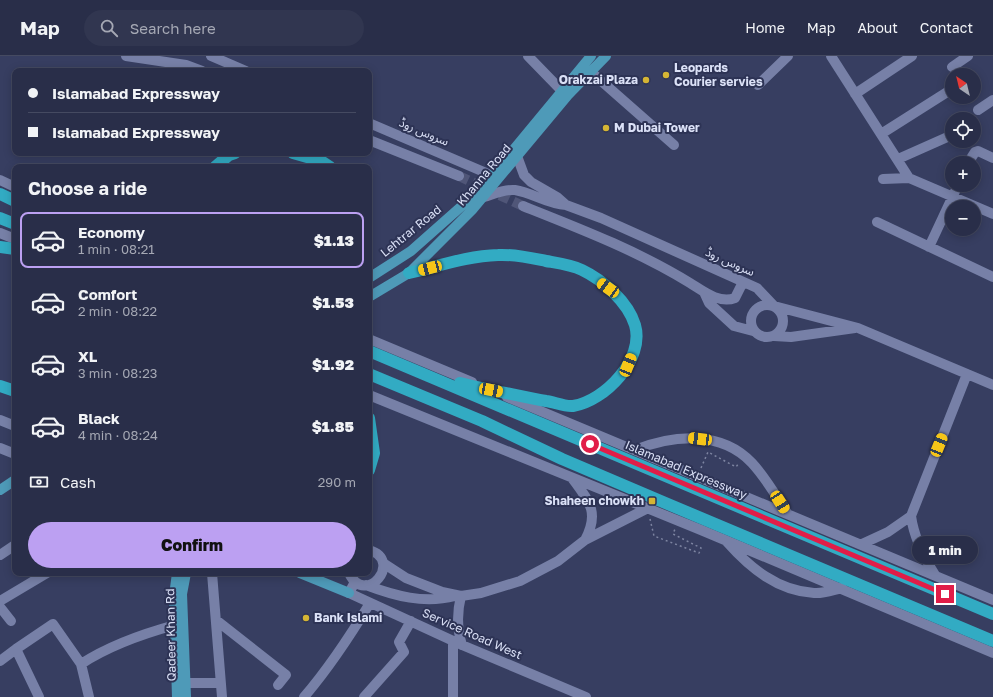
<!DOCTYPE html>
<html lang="en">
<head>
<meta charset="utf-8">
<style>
  :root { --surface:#292e49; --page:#313650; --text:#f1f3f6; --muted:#a5a8b4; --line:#454a61; --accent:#bca0f2 }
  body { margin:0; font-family:"Golos Text","Noto Sans Arabic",sans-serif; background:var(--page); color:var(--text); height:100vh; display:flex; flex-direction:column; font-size:15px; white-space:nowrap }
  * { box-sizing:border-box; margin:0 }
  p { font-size:13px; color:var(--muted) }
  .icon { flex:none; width:22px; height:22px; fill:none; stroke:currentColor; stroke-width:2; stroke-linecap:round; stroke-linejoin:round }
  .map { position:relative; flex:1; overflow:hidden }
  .side { position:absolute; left:12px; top:108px; width:360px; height:412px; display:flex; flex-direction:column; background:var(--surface); border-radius:8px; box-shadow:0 2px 10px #0003,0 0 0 1px var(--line) }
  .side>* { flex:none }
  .top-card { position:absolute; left:12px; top:12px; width:360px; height:88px; border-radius:8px; box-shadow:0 2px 10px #0003,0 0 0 1px var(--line); display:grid; align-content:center; height:88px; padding:0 16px; background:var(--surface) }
  .needle { width:26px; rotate:325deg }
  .buttons { position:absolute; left:945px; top:12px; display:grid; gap:8px }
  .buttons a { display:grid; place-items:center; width:36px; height:36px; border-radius:50%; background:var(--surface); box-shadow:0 2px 10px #0003,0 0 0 1px var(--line); font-size:20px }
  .end { position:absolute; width:18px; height:18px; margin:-9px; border:5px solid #e11d48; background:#fff; box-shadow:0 0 0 2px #fff }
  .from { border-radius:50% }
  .bubble { position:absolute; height:28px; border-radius:14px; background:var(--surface); box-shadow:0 2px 10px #0003,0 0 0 1px var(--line); font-size:13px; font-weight:800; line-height:28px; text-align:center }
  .car { position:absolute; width:12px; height:24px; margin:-12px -6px; border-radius:5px; box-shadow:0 0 3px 1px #0007; background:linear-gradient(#f5c518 24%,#345 0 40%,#f5c518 0 76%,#345 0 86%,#f5c518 0) }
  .top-card b { display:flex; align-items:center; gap:14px; height:38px; font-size:15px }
  .top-card b+b { border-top:1px solid var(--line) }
  .top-card i { width:10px; height:10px; background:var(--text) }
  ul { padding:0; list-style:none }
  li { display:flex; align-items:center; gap:12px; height:56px; margin:0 8px 6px; padding:0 8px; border:2px solid transparent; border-radius:8px }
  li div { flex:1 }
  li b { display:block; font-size:15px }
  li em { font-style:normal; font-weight:800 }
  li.on { border-color:var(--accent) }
  li>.icon { width:36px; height:36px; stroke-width:1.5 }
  h2 { padding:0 16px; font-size:18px; line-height:48px }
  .pay { display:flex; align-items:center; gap:10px; height:44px; padding:0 16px; font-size:15px }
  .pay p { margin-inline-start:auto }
  .action { display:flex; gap:8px; margin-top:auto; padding:8px 16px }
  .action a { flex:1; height:46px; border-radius:24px; background:var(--accent); color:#111; font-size:16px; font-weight:800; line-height:46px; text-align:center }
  header { display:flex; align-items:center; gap:24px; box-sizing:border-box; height:56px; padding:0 20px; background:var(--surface); border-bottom:1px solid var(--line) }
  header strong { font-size:19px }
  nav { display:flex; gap:22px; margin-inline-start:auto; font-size:14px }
  .search { width:280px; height:36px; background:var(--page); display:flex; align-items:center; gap:10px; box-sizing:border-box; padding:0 14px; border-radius:22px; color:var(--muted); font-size:15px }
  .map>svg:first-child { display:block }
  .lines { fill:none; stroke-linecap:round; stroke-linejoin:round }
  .minor-tunnel { stroke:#505678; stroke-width:10; stroke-dasharray:10 5; stroke-linecap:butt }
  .path { stroke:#7d84a1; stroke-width:1.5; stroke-dasharray:2 3; stroke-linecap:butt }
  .minor { stroke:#7780a7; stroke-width:10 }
  .major { stroke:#4e9ab8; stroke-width:10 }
  .highway { stroke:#32abc3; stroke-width:12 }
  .route { stroke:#e11d48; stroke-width:5 }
  .poi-dot { fill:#d5b534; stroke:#2d3355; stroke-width:1.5 }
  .labels { text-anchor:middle; stroke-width:4; stroke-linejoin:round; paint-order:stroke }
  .poi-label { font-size:12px; font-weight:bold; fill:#dbe1f7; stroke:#2d3355; text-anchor:start }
  .street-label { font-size:12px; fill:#dbe1f7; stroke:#2d3355 }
</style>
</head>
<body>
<header>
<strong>Map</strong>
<div class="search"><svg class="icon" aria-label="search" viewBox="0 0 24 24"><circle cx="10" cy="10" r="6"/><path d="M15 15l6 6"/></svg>Search here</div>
<nav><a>Home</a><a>Map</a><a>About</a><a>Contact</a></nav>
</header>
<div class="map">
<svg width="993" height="641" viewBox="0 0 993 641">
  <rect width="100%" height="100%" fill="#373e61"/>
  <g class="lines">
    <!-- minor-tunnel -->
    <path class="minor-tunnel" d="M459,120l64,30"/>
    <!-- path -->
    <path class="path" d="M701,412l7,-16 28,15 3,-4
      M650,463l4,17 45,17 2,-5 -28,-14 2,-5"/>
    <!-- minor -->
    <path class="minor" d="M126,0l60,9 16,6
      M211,0l35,15
      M528,0l33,34
      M831,0l78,122
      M952,11l16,-11
      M591,16l83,73
      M758,29l30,-29
      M855,38l57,-38
      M978,54l15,-10
      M369,67l122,52
      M881,78l71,-45
      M369,84l90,36
      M517,100l7,19 7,7 26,15 9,8 35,13 156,70 17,18 84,22 135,57
      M898,103l54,-24
      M968,107l7,-11 3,-1 15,7
      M883,123l26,-1 84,36
      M0,124l15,7
      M484,141c10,-3 21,-8 31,-7 18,3 32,14 51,15
      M523,150c58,23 115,45 167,77 13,8 29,21 45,15l8,-16
      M877,166l116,55
      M0,177l15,6
      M929,191l29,-62
      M704,236l5,11 25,23 19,5
      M751 265a16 16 0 1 1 32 0a16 16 0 1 1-32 0Z
      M774,280l17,1 64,-9
      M369,283l103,43
      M369,339l332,135 292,123
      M507,341l486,203
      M0,364l15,6
      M0,392l15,6
      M635,394c38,-15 86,-20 117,13 14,15 24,33 35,50
      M572,422c17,23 28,34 13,62
      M911,460c3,22 12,40 24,59
      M727,486c23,26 51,49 87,51 9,1 19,-3 28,-5
      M862,488l26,-12 23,-16 56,-142
      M0,499l15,-10
      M383,507l23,15 36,14 19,4 20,-3 39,-12 38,-20 27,-21 63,-32
      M212,517l10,124
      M349,517c17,35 55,-13 20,-23
      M355,526l-6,11 113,52 124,52
      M366,529c29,11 58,19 89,11
      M461,540c-4,16 -4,33 1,49
      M0,545l47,-28
      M0,551l11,14
      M216,564l70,55 -8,10
      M0,605l16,-12
      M81,608c29,-19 61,-30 94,-39
      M185,627h36
      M39,641l-23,-48 37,-25 28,40 8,33
      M304,641c25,-29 46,-61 66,-94
      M364,641l40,-45 -5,-10 12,-21
      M453,641v-56"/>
    <!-- major -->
    <path class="major" d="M369,222l42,-27 70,-62 110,-133
      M369,241l40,-24 63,-63 96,-115 38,-39
      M0,434l15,-10
      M177,517l-3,23 3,101
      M300,517l49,20
      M186,641l-4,-103 4,-21"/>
    <!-- highway -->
    <path class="highway" d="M293,97l28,8 9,6
      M215,111l14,-12 6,-2
      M0,138l15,7
      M0,162l15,6
      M0,191l15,2
      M409,217c30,-7 59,-17 89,-18 16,-1 33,3 48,6 11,2 26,4 36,9 21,10 46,32 53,55 10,34 -30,76 -62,81 -8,1 -19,-4 -27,-5 -29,-6 -58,-11 -86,-18
      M369,295l624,263
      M369,318l113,47 80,38 101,43 330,139
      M0,330l15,5
      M369,362l5,35 -5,17"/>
  </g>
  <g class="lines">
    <!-- route -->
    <path class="route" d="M590,388l355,150"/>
  </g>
  <!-- markers -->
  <g class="poi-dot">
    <circle cx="666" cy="19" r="4"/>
    <circle cx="646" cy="24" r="4"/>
    <circle cx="606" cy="72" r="4"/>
    <rect x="648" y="441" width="8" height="8" rx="2"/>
    <circle cx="306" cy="562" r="4"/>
  </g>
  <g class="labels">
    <!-- poi labels -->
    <g class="poi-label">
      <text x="674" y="16">Leopards<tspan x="674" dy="14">Courier servies</tspan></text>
      <text x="638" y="28" text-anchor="end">Orakzai Plaza</text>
      <text x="614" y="76">M Dubai Tower</text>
      <text x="644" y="449" text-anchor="end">Shaheen chowkh</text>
      <text x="314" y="566">Bank Islami</text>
    </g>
    <!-- street labels -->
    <g class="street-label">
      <text transform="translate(424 76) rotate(23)" y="4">سروس روڈ</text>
      <text transform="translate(484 119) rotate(-50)" y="4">Khanna Road</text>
      <text transform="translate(411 175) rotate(-39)" y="4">Lehtrar Road</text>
      <text transform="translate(730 206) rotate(24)" y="4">سروس روڈ</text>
      <text transform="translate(686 414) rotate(23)" y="4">Islamabad Expressway</text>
      <text transform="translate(472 578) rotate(24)" y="4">Service Road West</text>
      <text transform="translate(171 579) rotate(-91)" y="4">Qadeer Khan Rd</text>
    </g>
  </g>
</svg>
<div class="buttons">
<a><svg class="needle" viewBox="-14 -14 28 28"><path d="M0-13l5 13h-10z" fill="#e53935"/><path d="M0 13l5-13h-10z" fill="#a5a8b4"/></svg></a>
<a><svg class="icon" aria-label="locate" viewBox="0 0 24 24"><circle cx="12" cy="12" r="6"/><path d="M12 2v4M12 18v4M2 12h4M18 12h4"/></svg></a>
<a>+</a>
<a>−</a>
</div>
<i class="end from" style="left:590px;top:388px"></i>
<i class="end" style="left:945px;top:538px"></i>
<div class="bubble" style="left:912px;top:480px;width:66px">1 min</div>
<i class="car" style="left:430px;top:212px;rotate:255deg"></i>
<i class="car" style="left:608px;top:232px;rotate:305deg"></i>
<i class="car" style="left:628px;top:309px;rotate:22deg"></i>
<i class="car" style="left:491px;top:334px;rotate:101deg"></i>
<i class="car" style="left:700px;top:383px;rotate:277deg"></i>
<i class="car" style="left:939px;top:389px;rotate:22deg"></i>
<i class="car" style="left:780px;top:446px;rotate:147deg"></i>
<div class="top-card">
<b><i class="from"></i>Islamabad Expressway</b>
<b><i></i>Islamabad Expressway</b>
</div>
<section class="side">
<h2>Choose a ride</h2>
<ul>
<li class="on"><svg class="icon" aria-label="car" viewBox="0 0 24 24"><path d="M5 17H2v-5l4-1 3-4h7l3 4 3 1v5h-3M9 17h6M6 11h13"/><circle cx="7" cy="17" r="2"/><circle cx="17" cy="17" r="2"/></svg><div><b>Economy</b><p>1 min · 08:21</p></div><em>$1.13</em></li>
<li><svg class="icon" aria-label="car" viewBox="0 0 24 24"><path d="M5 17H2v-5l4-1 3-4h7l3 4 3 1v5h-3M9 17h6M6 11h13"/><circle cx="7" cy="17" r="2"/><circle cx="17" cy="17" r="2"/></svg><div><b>Comfort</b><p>2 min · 08:22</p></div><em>$1.53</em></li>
<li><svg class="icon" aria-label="car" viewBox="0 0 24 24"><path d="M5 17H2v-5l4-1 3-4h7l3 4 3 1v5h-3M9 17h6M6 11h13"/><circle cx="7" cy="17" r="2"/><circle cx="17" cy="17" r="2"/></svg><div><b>XL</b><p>3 min · 08:23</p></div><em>$1.92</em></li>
<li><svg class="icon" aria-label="car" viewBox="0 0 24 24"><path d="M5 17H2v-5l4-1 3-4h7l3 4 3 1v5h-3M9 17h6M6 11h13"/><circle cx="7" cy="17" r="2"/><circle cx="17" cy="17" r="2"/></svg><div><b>Black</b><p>4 min · 08:24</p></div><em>$1.85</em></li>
</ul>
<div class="pay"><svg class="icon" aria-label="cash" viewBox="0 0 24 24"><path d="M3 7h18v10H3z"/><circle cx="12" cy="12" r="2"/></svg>Cash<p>290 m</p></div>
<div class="action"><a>Confirm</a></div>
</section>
</div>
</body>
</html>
